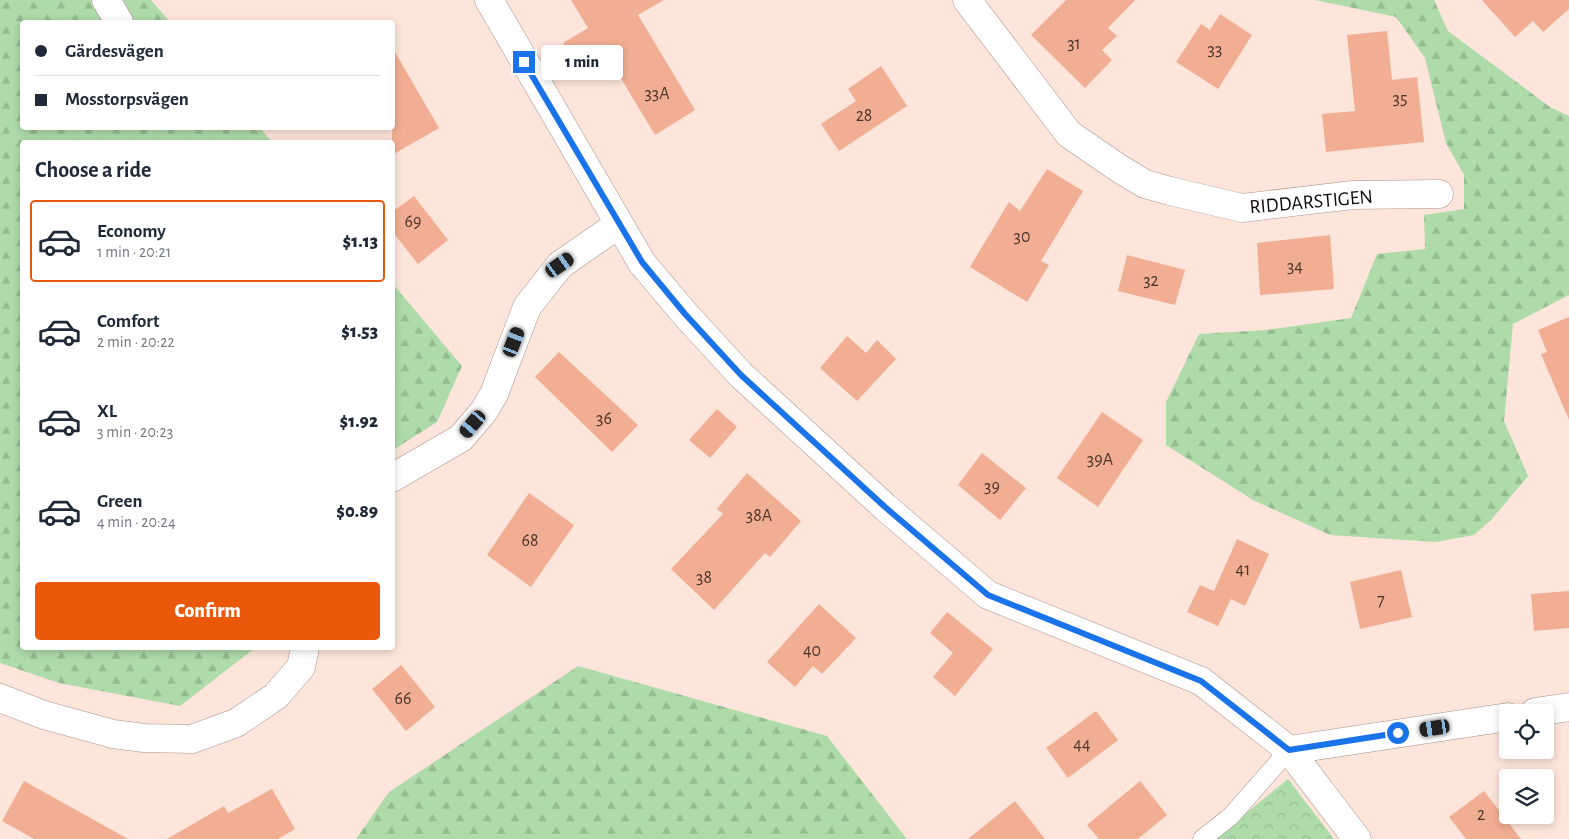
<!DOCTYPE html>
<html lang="en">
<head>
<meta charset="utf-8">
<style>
  :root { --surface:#fff; --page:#f6f6f7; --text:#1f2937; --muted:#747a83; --line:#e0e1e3; --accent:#ea580c }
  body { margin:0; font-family:"Alegreya Sans",sans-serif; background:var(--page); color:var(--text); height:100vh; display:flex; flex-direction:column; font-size:19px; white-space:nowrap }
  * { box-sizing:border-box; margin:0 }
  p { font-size:16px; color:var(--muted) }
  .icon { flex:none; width:28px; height:28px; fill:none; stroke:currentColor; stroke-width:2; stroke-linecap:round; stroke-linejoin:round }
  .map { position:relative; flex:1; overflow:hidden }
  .sheet { position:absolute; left:20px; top:140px; width:375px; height:510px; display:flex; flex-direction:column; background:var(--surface); border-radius:5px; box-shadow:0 2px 8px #0003 }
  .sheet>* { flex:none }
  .banner { position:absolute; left:20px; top:20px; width:375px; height:110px; border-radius:5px; box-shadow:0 2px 8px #0003; display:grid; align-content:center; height:110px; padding:0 15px; background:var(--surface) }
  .buttons { position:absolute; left:1499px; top:704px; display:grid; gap:10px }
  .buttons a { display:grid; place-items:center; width:55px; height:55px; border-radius:5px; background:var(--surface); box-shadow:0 2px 8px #0003; font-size:25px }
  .end { position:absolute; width:22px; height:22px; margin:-11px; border:6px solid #1a73e8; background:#fff; box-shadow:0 0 0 2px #fff }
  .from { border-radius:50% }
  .bubble { position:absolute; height:35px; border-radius:5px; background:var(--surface); box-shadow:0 2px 8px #0003; font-size:16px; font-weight:800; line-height:35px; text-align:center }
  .car { position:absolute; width:15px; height:30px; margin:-15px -8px; border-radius:6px; box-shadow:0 0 4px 1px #0007; background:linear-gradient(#222 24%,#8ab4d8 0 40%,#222 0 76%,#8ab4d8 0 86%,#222 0) }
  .banner b { display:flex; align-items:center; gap:18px; height:48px; font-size:19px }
  .banner b+b { border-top:1px solid var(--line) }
  .banner i { width:12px; height:12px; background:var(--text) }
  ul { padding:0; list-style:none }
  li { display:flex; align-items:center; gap:15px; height:82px; margin:0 10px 8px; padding:0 5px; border:2px solid transparent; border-radius:5px }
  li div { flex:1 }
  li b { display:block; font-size:19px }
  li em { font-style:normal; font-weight:800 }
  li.on { border-color:var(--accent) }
  li>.icon { width:45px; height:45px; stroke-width:1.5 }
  h2 { padding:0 15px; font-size:22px; line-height:60px }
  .button { display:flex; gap:10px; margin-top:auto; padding:10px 15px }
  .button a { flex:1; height:58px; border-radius:5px; background:var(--accent); color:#fff; font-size:20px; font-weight:800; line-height:58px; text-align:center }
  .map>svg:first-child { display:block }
  .forest { fill:url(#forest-firs) }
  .park { fill:url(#park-crowns) }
  .building { fill:#f1ae92 }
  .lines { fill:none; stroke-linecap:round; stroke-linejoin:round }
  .lane-casing { stroke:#a89289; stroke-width:19 }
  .street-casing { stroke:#a89289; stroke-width:29 }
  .lane { stroke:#fff; stroke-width:18 }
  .street { stroke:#fff; stroke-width:28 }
  .route { stroke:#1a73e8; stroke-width:6 }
  .labels { text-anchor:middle; stroke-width:4; stroke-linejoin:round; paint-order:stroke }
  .number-label { font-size:18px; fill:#4a342a }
  .street-label { font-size:20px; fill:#120b08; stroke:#fff }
</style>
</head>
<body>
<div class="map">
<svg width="1569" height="839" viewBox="0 0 1569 839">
  <defs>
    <pattern id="forest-firs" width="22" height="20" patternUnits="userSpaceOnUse" patternTransform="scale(1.25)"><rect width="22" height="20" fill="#aedba9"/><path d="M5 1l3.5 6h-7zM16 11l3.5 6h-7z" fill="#95bb90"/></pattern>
    <pattern id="park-crowns" width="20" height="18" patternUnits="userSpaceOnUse" patternTransform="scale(1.25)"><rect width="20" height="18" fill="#aedba9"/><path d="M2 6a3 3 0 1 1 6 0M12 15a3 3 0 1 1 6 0" fill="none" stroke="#95bb90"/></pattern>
  </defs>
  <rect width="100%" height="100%" fill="#fde5db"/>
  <!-- forest -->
  <path class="forest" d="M0,0h151l19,22h-148v106h238l12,14h-250v506h233l-75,58 -121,-23 -59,-20z
    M1315,0h119l14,31 102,76 19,9v179l-56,29 -9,97 24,55 -37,44 -17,15 -38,7 -106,-7 -77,-35 -87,-55v-43l33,-68 67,-4 85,-12 26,-64 48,-5 -1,-34 40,-6v-34l-18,-32 -21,-85 -29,-41z
    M393,284l69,82 -25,56 -44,28z
    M578,666l249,70 80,103h-551l33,-47z"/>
  <!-- park -->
  <path class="park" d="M1288,779l46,60h-120z"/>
  <!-- building -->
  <path class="building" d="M571,0h93l-26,15 57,95 -40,25 -53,-88 -27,17 -12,-21 25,-15z
    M1066,0h69l-27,28 9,8 -15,14 10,10 -27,28 -54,-53z
    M1482,0h87v9l-26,23 -10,-11 -18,16z
    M1220,14l32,21 -34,54 -42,-27 25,-38 9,6z
    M1387,31l5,49 25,-3 7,65 -98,10 -4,-38 33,-3 -8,-76z
    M392,47l47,81 -47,27z
    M881,66l26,40 -68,45 -18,-27 35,-23 -8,-12z
    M1047,169l36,22 -42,70 8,4 -22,37 -57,-35 39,-65 11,9z
    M414,196l34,44 -30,24 -26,-33v-19z
    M1330,235l4,54 -74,6 -3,-52z
    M1127,255l58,15 -10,35 -57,-14z
    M1569,317v103l-28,-66 6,-2 -9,-22z
    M847,336l19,17 11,-13 19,19 -39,42 -37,-33z
    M559,352l79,73 -26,27 -77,-75z
    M717,409l20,18 -27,31 -21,-18z
    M1102,412l41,28 -45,67 -41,-29z
    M982,453l44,35 -26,32 -42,-35z
    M747,473l54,48 -31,36 -5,-4 -51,57 -43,-41 52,-55 -6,-5z
    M529,493l45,32 -43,62 -44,-32z
    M1237,539l32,15 -24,52 -14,-7 -13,27 -31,-14 13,-27 14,6z
    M1401,570l11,47 -52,12 -10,-47z
    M1569,591v37l-35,3 -3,-37z
    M819,604l37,34 -34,36 -9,-8 -18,21 -28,-25z
    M947,612l46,37 -38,47 -22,-19 20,-24 -23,-20z
    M401,665l34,42 -29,24 -34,-42z
    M1096,711l22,29 -50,38 -22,-30z
    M24,781l104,58h-94l-32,-18z
    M1140,781l27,34 -29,24h-39l-12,-14z
    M272,789l23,40 -17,10h-111l57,-33 4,7z
    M1484,791l37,48h-55l-17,-22z
    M1015,801l30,38h-77z"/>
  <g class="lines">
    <!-- lane casing -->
    <g class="lane-casing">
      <path id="lane" d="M1202,839l29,-23 58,-66"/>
    </g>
    <!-- street casing -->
    <g class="street-casing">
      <path id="street" d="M106,0l13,22
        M489,0l153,263 43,51 56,61 144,132 103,88 213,86 88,69 68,89
        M967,0l102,134 51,35 25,15 25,7 72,17 111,-13 86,-1
        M392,478l69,-40 23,-27 10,-17 33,-87 33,-42 59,-41
        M0,698l44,17 69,19 31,4 48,1 44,-16 40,-27 25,-29 4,-19
        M1535,712l34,-5
        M1289,750l219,-33"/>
    </g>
    <!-- lane -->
    <use href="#lane" class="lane"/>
    <!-- street -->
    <use href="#street" class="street"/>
  </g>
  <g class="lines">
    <!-- route -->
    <path class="route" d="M524,62l118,200 43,52 56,61 144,132 103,88 213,86 88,69 109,-17"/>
  </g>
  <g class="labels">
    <!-- number labels -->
    <g class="number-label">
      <text x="1074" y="49">31</text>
      <text x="1215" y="55">33</text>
      <text x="657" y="99">33A</text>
      <text x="1400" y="104">35</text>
      <text x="864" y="121">28</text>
      <text x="413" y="227">69</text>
      <text x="1022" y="242">30</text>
      <text x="1295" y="272">34</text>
      <text x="1151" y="286">32</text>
      <text x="604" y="424">36</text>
      <text x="1100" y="465">39A</text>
      <text x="992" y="492">39</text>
      <text x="759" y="521">38A</text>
      <text x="530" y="546">68</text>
      <text x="1243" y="575">41</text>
      <text x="704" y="583">38</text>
      <text x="1381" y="606">7</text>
      <text x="812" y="656">40</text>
      <text x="403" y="704">66</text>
      <text x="1082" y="750">44</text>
      <text x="1481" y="820">2</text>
    </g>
    <!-- street labels -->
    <g class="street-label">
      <text transform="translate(1311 201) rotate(-5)" y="7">RIDDARSTIGEN</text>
    </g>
  </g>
</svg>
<div class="buttons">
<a><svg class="icon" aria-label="locate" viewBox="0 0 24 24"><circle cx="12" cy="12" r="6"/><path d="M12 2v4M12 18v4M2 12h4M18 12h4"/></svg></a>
<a><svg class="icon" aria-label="layers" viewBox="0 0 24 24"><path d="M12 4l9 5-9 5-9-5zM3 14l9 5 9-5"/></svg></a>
</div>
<i class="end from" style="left:1398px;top:733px"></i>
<i class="end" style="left:524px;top:62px"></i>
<div class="bubble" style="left:541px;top:45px;width:82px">1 min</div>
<i class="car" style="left:560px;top:265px;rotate:55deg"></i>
<i class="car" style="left:514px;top:342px;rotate:21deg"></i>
<i class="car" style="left:473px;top:424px;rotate:220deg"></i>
<i class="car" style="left:1435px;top:728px;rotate:261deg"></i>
<div class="banner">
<b><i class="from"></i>Gärdesvägen</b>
<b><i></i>Mosstorpsvägen</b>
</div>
<section class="sheet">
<h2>Choose a ride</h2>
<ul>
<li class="on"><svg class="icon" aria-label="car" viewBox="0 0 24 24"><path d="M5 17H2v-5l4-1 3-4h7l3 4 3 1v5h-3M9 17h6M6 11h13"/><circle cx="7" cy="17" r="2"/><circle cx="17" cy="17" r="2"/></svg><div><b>Economy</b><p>1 min · 20:21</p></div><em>$1.13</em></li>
<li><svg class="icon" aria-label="car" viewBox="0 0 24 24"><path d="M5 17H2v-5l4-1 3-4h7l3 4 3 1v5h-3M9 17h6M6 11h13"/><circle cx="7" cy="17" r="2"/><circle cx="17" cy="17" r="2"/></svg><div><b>Comfort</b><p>2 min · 20:22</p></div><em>$1.53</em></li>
<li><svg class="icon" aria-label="car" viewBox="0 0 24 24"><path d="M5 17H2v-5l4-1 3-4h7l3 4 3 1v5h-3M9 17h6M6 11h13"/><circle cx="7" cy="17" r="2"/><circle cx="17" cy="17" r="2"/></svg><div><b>XL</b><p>3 min · 20:23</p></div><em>$1.92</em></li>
<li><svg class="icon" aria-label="car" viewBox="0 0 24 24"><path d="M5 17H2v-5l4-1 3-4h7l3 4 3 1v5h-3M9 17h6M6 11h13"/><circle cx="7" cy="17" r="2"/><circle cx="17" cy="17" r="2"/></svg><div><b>Green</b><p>4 min · 20:24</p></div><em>$0.89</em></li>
</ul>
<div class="button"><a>Confirm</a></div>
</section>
</div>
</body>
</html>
